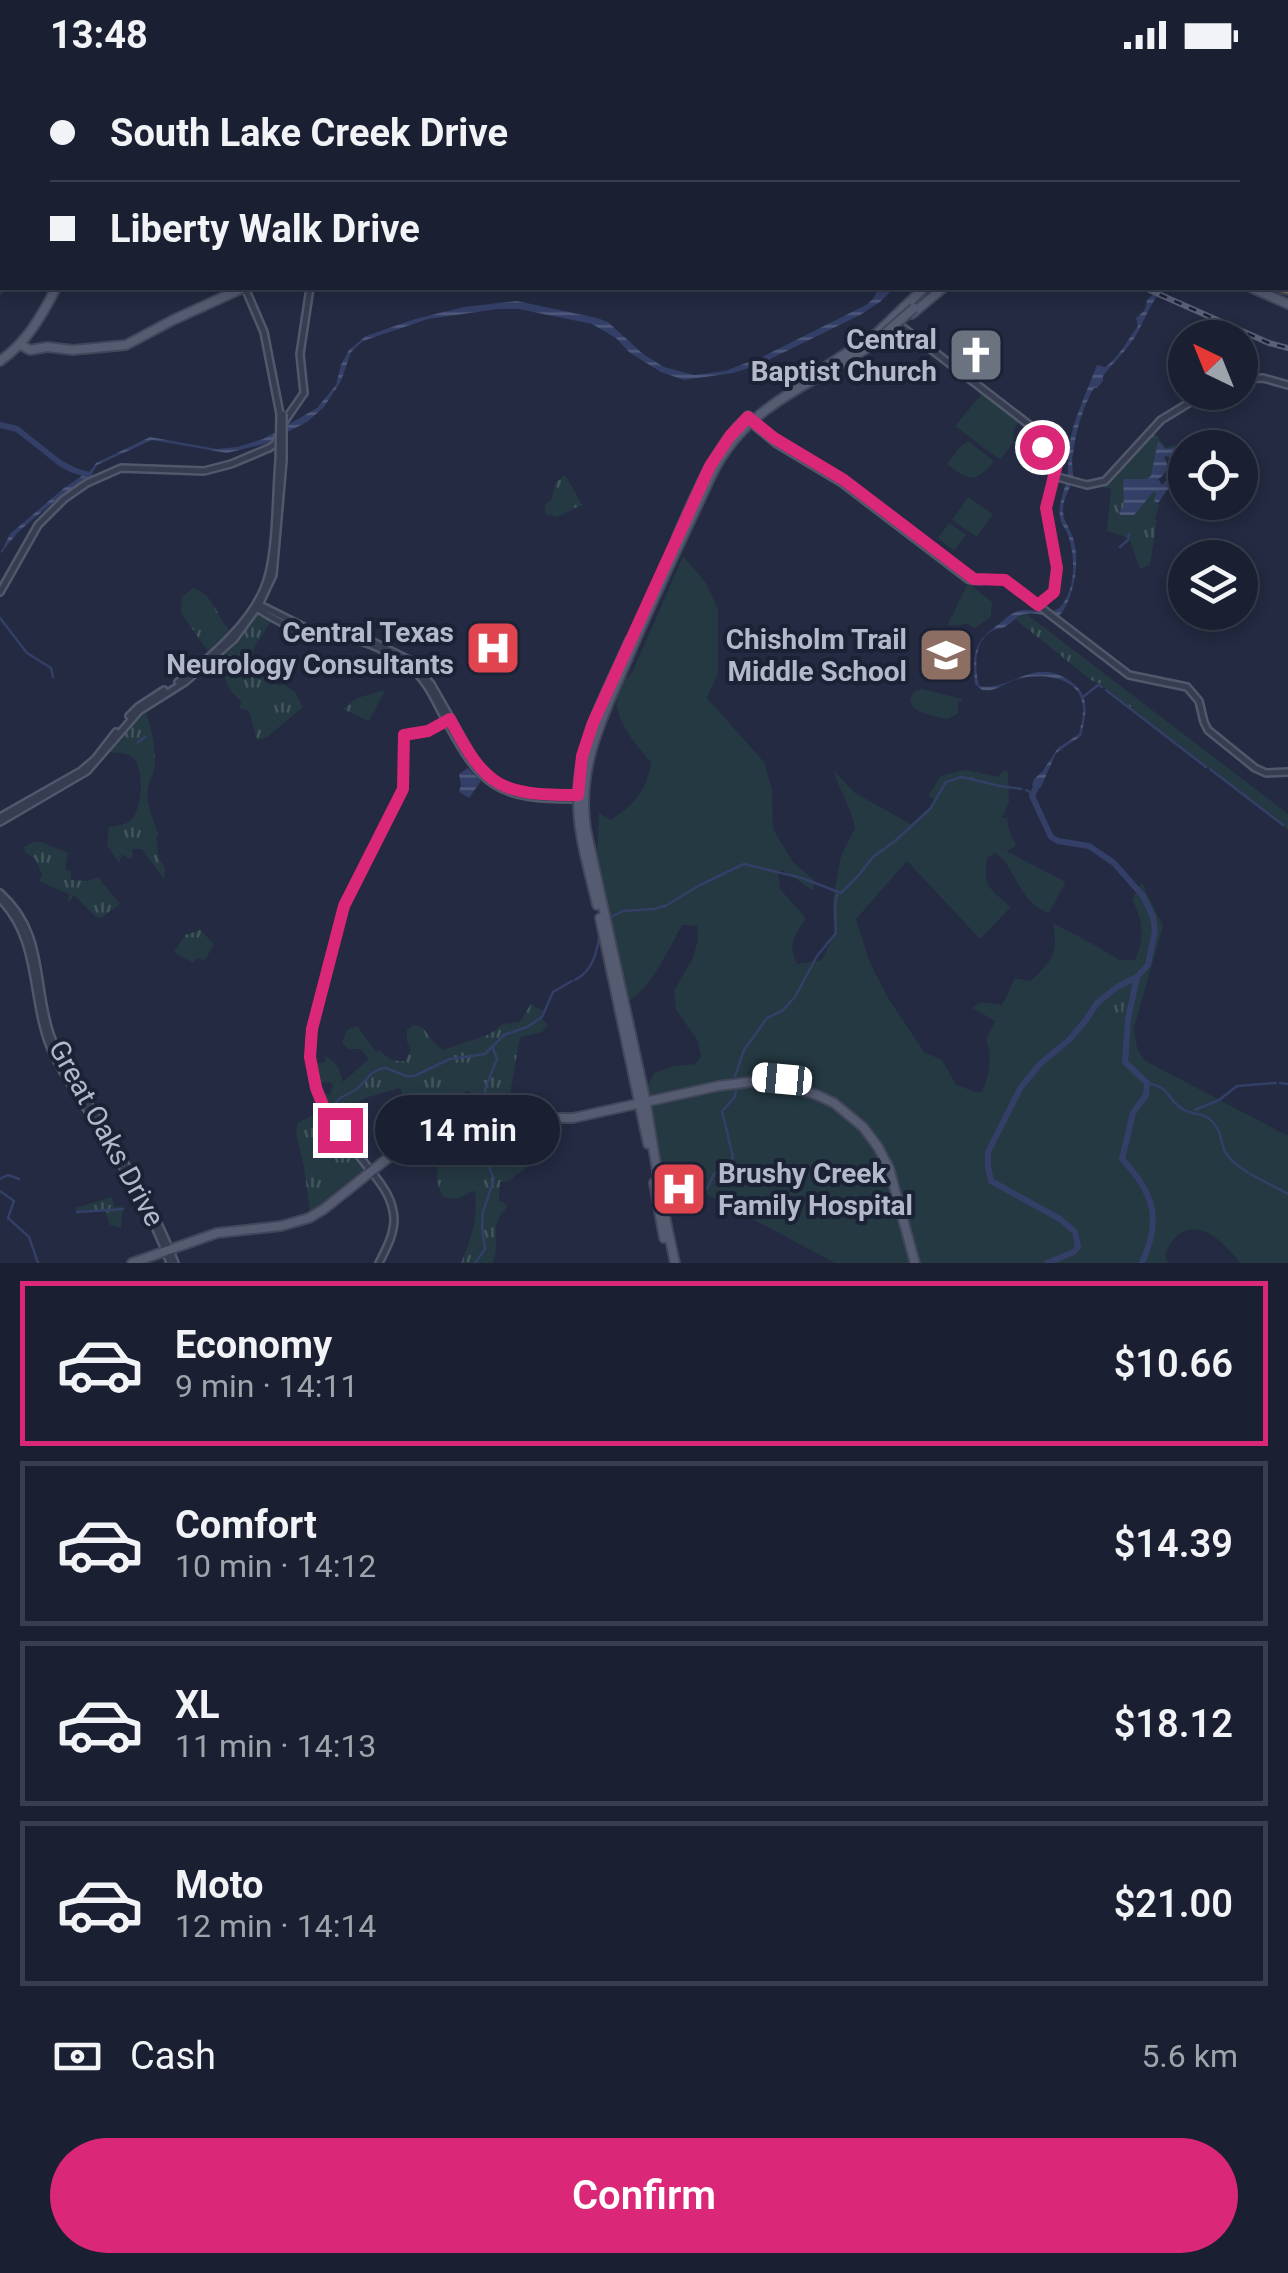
<!DOCTYPE html>
<html lang="en">
<head>
<meta charset="utf-8">
<style>
  :root { --surface:#1a2031; --page:#232839; --text:#f1f3f6; --muted:#9fa3ab; --line:#383e4d; --accent:#db2777 }
  body { margin:0; font-family:Roboto,sans-serif; background:var(--page); color:var(--text); height:100vh; display:flex; flex-direction:column; font-size:38px; white-space:nowrap }
  * { box-sizing:border-box; margin:0 }
  p { font-size:32px; color:var(--muted) }
  .icon { flex:none; width:55px; height:55px; fill:none; stroke:currentColor; stroke-width:2; stroke-linecap:round; stroke-linejoin:round }
  .map { position:relative; height:1193px; overflow:hidden }
  .sheet { display:flex; flex-direction:column; background:var(--surface); flex:1 }
  .sheet>* { flex:none }
  .guide { position:absolute; left:0px; top:0px; width:1290px; height:220px; box-shadow:0 5px 15px #0003,0 0 0 2px var(--line); display:grid; align-content:center; height:220px; padding:0 50px; background:var(--surface) }
  .needle { width:65px; rotate:317deg }
  .fabs { position:absolute; left:1168px; top:250px; display:grid; gap:20px }
  .fabs a { display:grid; place-items:center; width:90px; height:90px; border-radius:50%; background:var(--surface); box-shadow:0 5px 15px #0003,0 0 0 2px var(--line); font-size:50px }
  .end { position:absolute; width:45px; height:45px; margin:-22px; border:12px solid #db2777; background:#fff; box-shadow:0 0 0 5px #fff }
  .from { border-radius:50% }
  .bubble { position:absolute; height:70px; border-radius:35px; background:var(--surface); box-shadow:0 5px 15px #0003,0 0 0 2px var(--line); font-size:32px; font-weight:600; line-height:70px; text-align:center }
  .car { position:absolute; width:30px; height:60px; margin:-30px -15px; border-radius:12px; box-shadow:0 0 8px 2px #0007; background:linear-gradient(#fff 24%,#345 0 40%,#fff 0 76%,#345 0 86%,#fff 0) }
  .guide b { display:flex; align-items:center; gap:35px; height:95px; font-size:38px }
  .guide b+b { border-top:2px solid var(--line) }
  .guide i { width:25px; height:25px; background:var(--text) }
  ul { padding:18px 0 0; list-style:none }
  li { display:flex; align-items:center; gap:30px; height:165px; margin:0 20px 15px; padding:0 30px; border:5px solid var(--line); border-radius:0px }
  li div { flex:1 }
  li b { display:block; font-size:38px }
  li em { font-style:normal; font-weight:600 }
  li.current { border-color:var(--accent) }
  li>.icon { width:90px; height:90px; stroke-width:1.5 }
  .pay { display:flex; align-items:center; gap:25px; height:110px; padding:0 50px; font-size:38px }
  .pay p { margin-inline-start:auto }
  .action { display:flex; gap:20px; margin-top:auto; padding:20px 50px }
  .action a { flex:1; height:115px; border-radius:60px; background:var(--accent); color:#fff; font-size:40px; font-weight:600; line-height:115px; text-align:center }
  .status { display:flex; justify-content:space-between; align-items:center; height:70px; padding:0 50px; background:var(--surface); direction:ltr }
  .status svg { height:28px; fill:currentColor }
  .map>svg:first-child { display:block }
  .grass { fill:#253942 }
  .park { fill:url(#park-tufts) }
  .water { fill:url(#water-rules) }
  .lines { fill:none; stroke-linecap:round; stroke-linejoin:round }
  .stream { stroke:#343f67; stroke-width:2.5 }
  .river { stroke:#343f67; stroke-width:6 }
  .minor-casing { stroke:#52586b; stroke-width:10 }
  .major-casing { stroke:#41465a; stroke-width:12 }
  .highway-casing { stroke:#3f4558; stroke-width:14 }
  .minor { stroke:#373d51; stroke-width:5 }
  .major { stroke:#555b71; stroke-width:8 }
  .highway { stroke:#777054; stroke-width:9 }
  .rail-casing { stroke:#596078; stroke-width:6 }
  .rail { stroke:#1c2236; stroke-width:2.5; stroke-dasharray:8; stroke-linecap:butt }
  .minor-bridge-casing { stroke:#52586b; stroke-width:10; stroke-linecap:butt }
  .major-bridge-casing { stroke:#41465a; stroke-width:12; stroke-linecap:butt }
  .minor-bridge { stroke:#373d51; stroke-width:5 }
  .major-bridge { stroke:#555b71; stroke-width:8 }
  .route { stroke:#db2777; stroke-width:12 }
  .labels { text-anchor:middle; stroke-width:8; stroke-linejoin:round; paint-order:stroke }
  .poi-label { font-size:28px; font-weight:bold; fill:#b4b8cb; stroke:#1c2236; text-anchor:end }
  .street-label { font-size:28px; fill:#b4b8cb; stroke:#1c2236 }
</style>
</head>
<body>
<div class="status"><b>13:48</b><svg viewBox="0 0 49 12"><path d="M0 12V9h3v3zM5 12V6h3v6zM10 12V3h3v9zM15 12V0h3v12zM26 1h20v11H26zM47 4h2v5h-2z"/></svg></div>
<div class="map">
<svg width="1288" height="1193" viewBox="0 0 1288 1193">
  <defs>
    <pattern id="park-tufts" width="24" height="20" patternUnits="userSpaceOnUse" patternTransform="scale(2.5)"><rect width="24" height="20" fill="#253942"/><path d="M3 7l-1-3M5 7V3M7 7l1-3M15 17l-1-3M17 17v-4M19 17l1-3" fill="none" stroke="#42545c"/></pattern>
    <pattern id="water-rules" width="6" height="5" patternUnits="userSpaceOnUse" patternTransform="scale(2.5)"><rect width="6" height="5" fill="#343f67"/><path d="M0 2.5h6" fill="none" stroke="#4f597b"/></pattern>
  </defs>
  <rect width="100%" height="100%" fill="#232a41"/>
  <!-- grass -->
  <path class="grass" d="M0,5l2,6v207h5l-7,8z
    M983,322l37,28 -6,9 -1,14 -13,17 -45,-34z
    M968,371l26,20c-18,23 -26,20 -47,3l13,-17z
    M968,427l25,17 -16,23 -25,-17z
    M683,486l23,27 12,26v64l-11,25 57,64 8,28 1,39 20,33 22,19 -2,10 -30,-21 -5,3 2,16 26,29c-11,18 -19,25 -9,46l25,-4 12,-26 -1,-34 8,-44 14,-28c-4,-21 -16,-38 -22,-58l22,23 56,31 18,-16 6,-9 -7,-3 13,-20 25,-6 32,7 7,-7 3,2 1,30 -18,41 75,39 -17,31c-33,-12 -32,-47 -54,-60l-8,5c-4,31 3,30 24,49l-31,32 -73,-78 -51,58 14,44 18,35 36,54 18,8 15,26c9,1 16,7 25,6 7,-19 11,-34 4,-53l9,-18 -23,-13 10,-6 20,3 13,-27 16,3c22,-22 27,-26 22,-58l40,21 26,16h16c10,-23 8,-39 -3,-61l10,-16 21,43 -29,102 3,20 7,12 144,76v127h-47c-15,-15 -32,-40 -56,-32 -11,4 -16,14 -20,25l3,7h-333l-176,-94 -12,-74v-8l7,-14 20,-7 21,-2 6,-7 -3,-16 -22,-31 -2,-19 19,-33 5,-18 -1,-14 -15,-1c-12,22 -33,68 -56,77l-29,-149 2,-40 12,7c24,-17 34,-27 40,-57 -15,-19 -46,-51 -30,-78 2,-5 7,-8 11,-12z
    M968,513l24,19 -1,15 -16,11 -8,-4 -20,2z
    M922,619l40,10v3h-4v12l-11,5c-14,-4 -36,-4 -37,-21l5,-7z"/>
  <!-- park -->
  <path class="park" d="M1152,360l14,18 9,-4 6,16 -7,4 -5,-7 -5,-2 5,14 -11,10 4,6 7,-7 3,5 -15,20 2,2 -4,14 2,1 -7,45 -10,4 -11,-31 -22,-7 4,-43h-7v-5l12,-9z
    M565,405l17,30 -25,12 -11,-3 -1,-9 7,-6 3,-16z
    M949,453l17,12 -12,16 -16,-13z
    M193,518c22,6 23,31 39,44l-22,22 -29,-41 1,-16z
    M257,542l15,8 -17,26 -7,20 6,6h14l11,14 4,-2 12,8 8,15 -36,30 -10,3 -8,-29 -9,-3 1,-7 -10,-10 -16,-31 21,-21z
    M1025,543l263,201v16l-186,-145 -11,-5 -76,-61z
    M385,620l-16,31 -26,-12 14,-11z
    M143,639c9,13 12,40 12,56 0,8 -6,15 -7,23 -3,16 6,33 11,48l-3,1 3,21 6,10 -1,11 -22,-30h-10l1,7 -4,3 -7,-5 -3,9 -12,-18 2,-18c7,-1 18,-2 23,-8 11,-12 13,-53 -1,-63 -5,-4 -18,-3 -24,-4z
    M966,700l32,7 7,-7 3,2 -6,7h-5c-27,2 -43,-10 -61,16l-8,1 13,-20z
    M1002,748h5l2,12 7,16 -9,5 -16,-8z
    M34,772h7l27,11 -3,15 3,3h3v9l17,1 10,-4 22,27 -19,14 -5,-1 -22,-22 -6,8 1,-9 -30,-13 3,-6 -6,-15 -11,-8 -1,-5z
    M200,860l14,14 -9,16 -8,-2 -4,5 -19,-11 11,-17z
    M1109,925l17,5 -8,30 -20,-6z
    M531,934l12,7 -3,6 8,8 -6,7 -21,5 -2,5 -12,70 -31,4 -7,-25 -61,17 -8,-20 -35,10 -31,21 -12,-27 8,3 3,-10 -3,-3 -10,1 -5,-19 11,-2 -2,-5c14,4 15,13 19,25l26,-23 -8,-10h-12l-7,-6 5,-13 10,-4 19,26 3,-2c7,8 15,12 26,11l6,-12 -4,-8v-11l6,-5 9,2 13,17 8,6 47,-16 13,-10 17,-2z
    M322,1040l43,58 -38,33 -17,11 -6,-45 -8,-34 2,-10z
    M521,1049v7l-5,8 10,12 1,21 -19,14 -8,1 -1,19 4,1 4,5c-19,19 -6,32 -14,56h-32c10,-22 17,-46 14,-71l-2,-1c-11,6 -18,10 -30,6 -17,-35 2,-47 36,-42l4,-8 -6,-24z
    M112,1127l2,10 9,-1 -2,22 -11,-3 -6,-15 -27,2 -2,-4z"/>
  <!-- water -->
  <path class="water" d="M879,218h15l-14,14 -20,13 -102,50 -25,8 -49,7 -23,-8 -18,-11 -14,-9 -13,-14 -24,-14 -73,-15h-21l-70,10 -65,22 -12,11 -10,29 -17,26 -17,15 -43,22 -37,9 -75,-13 -55,25 -7,12 -32,21 -40,34 -18,22 10,-20 54,-46 27,-18 5,-7 54,-26 67,12 20,-2 26,-8 54,-31 19,-23 5,-20 8,-15 17,-14 49,-17 49,-12 53,-6 80,17 11,4 35,32 21,13 30,8 31,-4 37,-14 104,-52 7,-6z
    M1160,218h5c-13,11 -18,26 -26,42 -9,18 -24,30 -36,46v5l-6,7h-3c-11,18 -18,43 -21,65 -2,8 0,15 0,23 -1,12 -11,22 -10,36 1,10 5,13 8,21 8,17 6,42 0,60 -14,42 -21,16 -47,21 -8,2 -11,8 -18,12 -4,3 -9,2 -14,5 -19,10 -17,38 -13,55 35,6 57,-34 96,-1 16,14 10,33 6,51l-25,17 -15,34 -6,3 -3,-5 2,-6 8,-7 16,-24 21,-14c2,-10 6,-21 3,-32 -5,-28 -49,-30 -70,-21 -12,5 -17,11 -30,9l-7,-6c-2,-30 -2,-42 24,-60 6,-5 12,-11 19,-13 14,-4 34,7 44,-6 14,-18 13,-47 7,-67 -2,-8 -8,-13 -9,-21 -2,-12 4,-26 7,-38 2,-12 1,-26 3,-38 5,-26 17,-49 26,-74l1,-2 8,2c15,-10 22,-27 33,-41l-2,-8c7,-6 10,-7 11,-18z
    M1158,371l8,8 9,-2 6,13 -7,4 -5,-7 -5,-1 5,13 -11,11 4,5 7,-7 3,5 -14,20 -4,-2 2,-8 -2,-2 -20,24h-14l-1,-3 5,-5 -1,-28h23l5,-3z
    M468,698l13,13 -12,17 -10,-6 2,-7 -2,-11z"/>
  <g class="lines">
    <!-- stream -->
    <path class="stream" d="M1120,477l8,-7 1,-6
      M0,548l27,35 24,15 2,9
      M1106,620l100,77
      M1083,627l15,-12 4,2
      M138,672l7,-5
      M1210,699l73,56
      M1026,720l7,4
      M609,848l14,-7 32,-2 12,-4 33,-20 44,-21 58,14 39,15 17,-17 15,-19 22,-16 35,-32 16,-27 16,-5 38,9 21,3
      M575,910c18,-9 22,-28 25,-47
      M735,1006l9,-26 23,-32 15,-7 13,-14 22,-41 19,-23 -1,-29 2,-9
      M1147,1013c26,5 19,17 37,27 13,7 22,0 33,18 6,9 3,19 11,28 14,17 41,27 60,38
      M1280,1013l8,1
      M330,1039l10,-11 16,-8 16,-17 8,-4 6,-1 20,8h8l36,-17 35,-5 19,-19 23,-8 15,-10 11,-25 19,-11
      M1195,1040l24,-10 18,-14 39,-3
      M487,1043l-2,-24 12,-30 -4,-11
      M0,1109l8,-4 11,4
      M0,1121l14,10 -6,17 21,19 9,26
      M701,1125l7,-8 6,-13 17,-11 2,-6 -11,-46 12,-13 3,-11
      M111,1140l12,-1
      M77,1142l33,-2
      M475,1193l10,-14 -3,-22 1,-15 11,-33 -6,-14 7,-20 -7,-13 1,-7"/>
    <!-- river -->
    <path class="river" d="M0,355l17,4 43,34 13,7 16,5
      M1038,713l-6,13 19,41 7,4 31,5 25,17 29,33 10,21 2,14 -7,34 -11,12 -20,10 -20,16 -11,17 -16,19 -30,25 -19,23 -33,65v15l3,14 69,38 15,13 3,15 -4,5 -27,11
      M1137,907l-9,42 -3,43 22,21 -1,12 -13,18 -11,46c32,34 40,60 20,104"/>
    <!-- minor casing -->
    <g class="minor-casing">
      <path id="minor" d="M106,0l1,2
        M786,0l5,2
        M245,218l19,44 16,82
        M897,253l135,104 4,5 5,15 15,14 -10,50 11,57 -2,18 -2,8 -15,11
        M1240,309l23,-1 25,7
        M284,352l20,-29 -4,-39 10,-66
        M750,352l27,22 65,39 126,96c13,5 24,-3 37,1l124,95 58,12 12,14 5,21 4,8 47,38 11,5 22,-1
        M799,384l45,27 26,19
        M1054,406l33,9 18,-4 56,-61 46,-28
        M0,522l38,-67 26,-26 23,-16 34,-15 83,3 27,-7 38,-16 6,-4 3,-7
        M260,535l46,23 57,9 46,23 22,24 45,79 23,21 15,6 18,5h48
        M255,537c17,11 36,22 56,27 12,3 26,2 38,4 20,4 41,15 57,26 17,11 27,31 36,49 39,74 53,87 138,86
        M178,612c33,-24 79,-64 90,-105 9,-31 8,-83 11,-116
        M129,646l9,-9 26,-17
        M0,747l81,-46 14,-12 21,-27
        M0,752l87,-51 52,-60 46,-29 49,-43 25,-34 14,-30 10,-114
        M0,823c45,40 33,89 50,141 9,26 27,50 41,74 31,51 63,99 84,155
        M0,829c41,41 30,100 51,150 9,21 23,40 35,59 31,50 64,99 84,155
        M379,1193c7,-14 15,-28 15,-44 -1,-20 -11,-33 -23,-48 -33,-42 -63,-75 -61,-131l35,-138 58,-113 1,-54 24,-4 22,-12"/>
    </g>
    <!-- major casing -->
    <g class="major-casing">
      <path id="major" d="M893,0l2,2
        M960,0l3,2
        M1252,0l5,2
        M218,2l2,-2
        M1288,19v1
        M1252,218l36,16
        M912,244l31,-26
        M21,275l9,5 17,-3 26,3 53,-5 47,-25 70,-32
        M0,291c27,-19 41,-44 56,-73
        M819,301l58,-38 47,-45
        M677,467c19,-43 36,-88 71,-121
        M597,835c-8,-36 -20,-72 -19,-109 0,-56 30,-105 52,-156
        M600,848l48,226
        M654,1113l10,55
        M132,1193l85,-30 64,-7 28,-8 15,-9 64,-51 26,-15 37,-15 57,-10h65l145,-32 40,-5 21,2 38,12 17,8 29,24 15,20 11,21 26,95
        M675,1193l-12,-56 -18,-109 -59,-269c-10,-65 20,-119 45,-178 25,-59 54,-118 81,-177 38,-77 114,-93 177,-141"/>
    </g>
    <!-- highway casing -->
    <g class="highway-casing">
      <path id="highway" d="M936,1l5,1
        M915,2l2,-2
        M923,2l2,-2
        M1283,218l5,1"/>
    </g>
    <!-- minor -->
    <use href="#minor" class="minor"/>
    <!-- major -->
    <use href="#major" class="major"/>
    <!-- highway -->
    <use href="#highway" class="highway"/>
    <!-- rail casing -->
    <g class="rail-casing">
      <path id="rail" d="M618,0l4,2
        M1145,218l124,55 19,5"/>
    </g>
    <!-- rail -->
    <use href="#rail" class="rail"/>
    <!-- minor-bridge casing -->
    <g class="minor-bridge-casing">
      <path id="minor-bridge" d="M279,391l1,-47
        M283,391v-47"/>
    </g>
    <!-- major-bridge casing -->
    <g class="major-bridge-casing">
      <path id="major-bridge" d="M882,266l32,-28"/>
    </g>
    <!-- minor-bridge -->
    <use href="#minor-bridge" class="minor-bridge"/>
    <!-- major-bridge -->
    <use href="#major-bridge" class="major-bridge"/>
  </g>
  <g class="lines">
    <!-- route -->
    <path class="route" d="M340,1060l-16,-22 -8,-20 -6,-31 2,-28 32,-123 59,-117 1,-54 24,-4 22,-12c36,69 50,76 128,76l4,-39 11,-33 117,-257 20,-30 18,-19 26,21 70,42 130,99 31,1 33,25 16,-13 3,-24 -11,-60 11,-44 -3,-7 -12,-10"/>
  </g>
  <!-- icons -->
  <defs>
    <g id="church-square" transform="scale(2.875)"><rect x="-9" y="-9" width="18" height="18" rx="4" fill="#6b7280" stroke="#1c2236"/><path d="M-1.2-6h2.4v3.5h3.3v2.4h-3.3V6h-2.4V-.1h-3.3v-2.4h3.3Z" fill="#fff"/></g>
    <g id="hospital-square" transform="scale(2.875)"><rect x="-9" y="-9" width="18" height="18" rx="4" fill="#e0444e" stroke="#1c2236"/><path d="M-5-5h3v3.5h4V-5h3V5h-3V1.5h-4V5h-3Z" fill="#fff"/></g>
    <g id="school-square" transform="scale(2.875)"><rect x="-9" y="-9" width="18" height="18" rx="4" fill="#8d6e63" stroke="#1c2236"/><path d="M0-5L7-2L0 1L-7-2ZM-4 1L0 2.5L4 1V4Q0 6-4 4Z" fill="#fff"/></g>
  </defs>
  <g fill-rule="evenodd">
    <use href="#church-square" x="976" y="285"/>
    <use href="#hospital-square" x="493" y="578"/>
    <use href="#school-square" x="946" y="585"/>
    <use href="#hospital-square" x="679" y="1119"/>
  </g>
  <g class="labels">
    <!-- poi labels -->
    <g class="poi-label">
      <text x="937" y="279">Central<tspan x="937" dy="32">Baptist Church</tspan></text>
      <text x="454" y="572">Central Texas<tspan x="454" dy="32">Neurology Consultants</tspan></text>
      <text x="907" y="579">Chisholm Trail<tspan x="907" dy="32">Middle School</tspan></text>
      <text x="718" y="1113" text-anchor="start">Brushy Creek<tspan x="718" dy="32">Family Hospital</tspan></text>
    </g>
    <!-- street labels -->
    <g class="street-label">
      <text transform="translate(107 1063) rotate(61)" y="10">Great Oaks Drive</text>
    </g>
  </g>
</svg>
<div class="fabs">
<a><svg class="needle" viewBox="-14 -14 28 28"><path d="M0-13l5 13h-10z" fill="#e53935"/><path d="M0 13l5-13h-10z" fill="#9fa3ab"/></svg></a>
<a><svg class="icon" aria-label="locate" viewBox="0 0 24 24"><circle cx="12" cy="12" r="6"/><path d="M12 2v4M12 18v4M2 12h4M18 12h4"/></svg></a>
<a><svg class="icon" aria-label="layers" viewBox="0 0 24 24"><path d="M12 4l9 5-9 5-9-5zM3 14l9 5 9-5"/></svg></a>
</div>
<i class="end from" style="left:1042px;top:377px"></i>
<i class="end" style="left:340px;top:1060px"></i>
<div class="bubble" style="left:375px;top:1025px;width:185px">14 min</div>
<i class="car" style="left:782px;top:1009px;rotate:275deg"></i>
<div class="guide">
<b><i class="from"></i>South Lake Creek Drive</b>
<b><i></i>Liberty Walk Drive</b>
</div>
</div>
<section class="sheet">
<ul>
<li class="current"><svg class="icon" aria-label="car" viewBox="0 0 24 24"><path d="M5 17H2v-5l4-1 3-4h7l3 4 3 1v5h-3M9 17h6M6 11h13"/><circle cx="7" cy="17" r="2"/><circle cx="17" cy="17" r="2"/></svg><div><b>Economy</b><p>9 min · 14:11</p></div><em>$10.66</em></li>
<li><svg class="icon" aria-label="car" viewBox="0 0 24 24"><path d="M5 17H2v-5l4-1 3-4h7l3 4 3 1v5h-3M9 17h6M6 11h13"/><circle cx="7" cy="17" r="2"/><circle cx="17" cy="17" r="2"/></svg><div><b>Comfort</b><p>10 min · 14:12</p></div><em>$14.39</em></li>
<li><svg class="icon" aria-label="car" viewBox="0 0 24 24"><path d="M5 17H2v-5l4-1 3-4h7l3 4 3 1v5h-3M9 17h6M6 11h13"/><circle cx="7" cy="17" r="2"/><circle cx="17" cy="17" r="2"/></svg><div><b>XL</b><p>11 min · 14:13</p></div><em>$18.12</em></li>
<li><svg class="icon" aria-label="car" viewBox="0 0 24 24"><path d="M5 17H2v-5l4-1 3-4h7l3 4 3 1v5h-3M9 17h6M6 11h13"/><circle cx="7" cy="17" r="2"/><circle cx="17" cy="17" r="2"/></svg><div><b>Moto</b><p>12 min · 14:14</p></div><em>$21.00</em></li>
</ul>
<div class="pay"><svg class="icon" aria-label="cash" viewBox="0 0 24 24"><path d="M3 7h18v10H3z"/><circle cx="12" cy="12" r="2"/></svg>Cash<p>5.6 km</p></div>
<div class="action"><a>Confirm</a></div>
</section>
</body>
</html>
